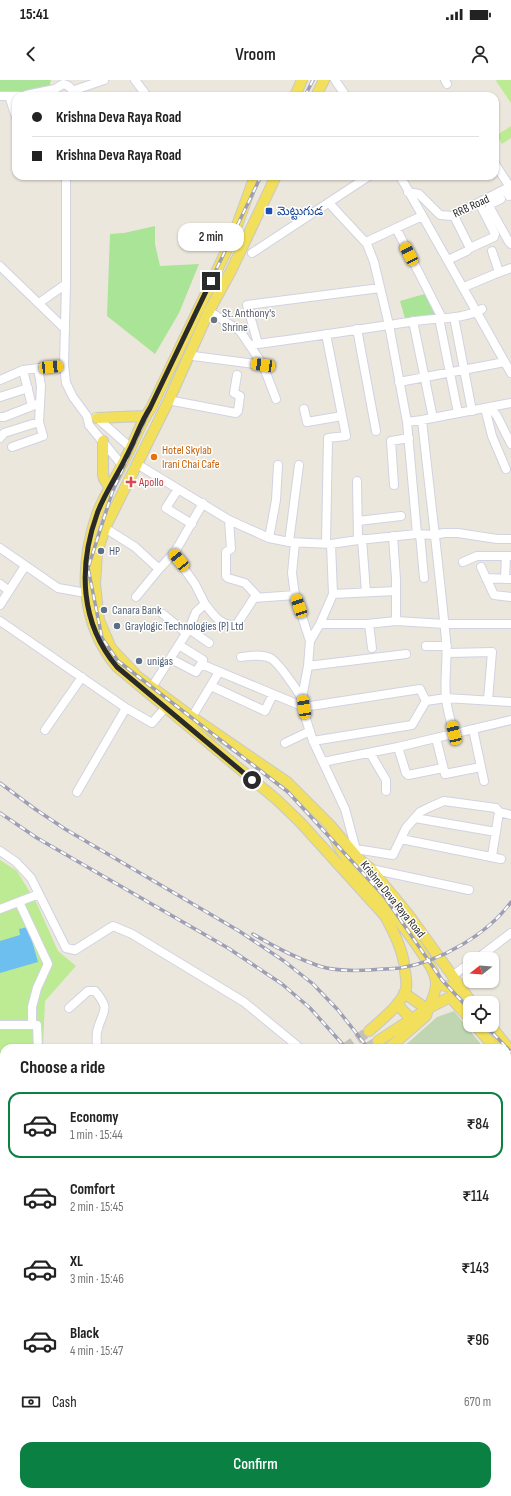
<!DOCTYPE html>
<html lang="en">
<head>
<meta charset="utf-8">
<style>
  :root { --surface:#fff; --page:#f2f2f2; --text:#222; --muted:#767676; --line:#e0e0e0; --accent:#0b8043 }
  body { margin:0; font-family:"Sofia Sans Condensed","Noto Sans Telugu",sans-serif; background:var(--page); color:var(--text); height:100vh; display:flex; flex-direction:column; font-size:15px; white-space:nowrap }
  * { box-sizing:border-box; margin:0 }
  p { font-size:13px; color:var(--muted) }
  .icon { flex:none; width:22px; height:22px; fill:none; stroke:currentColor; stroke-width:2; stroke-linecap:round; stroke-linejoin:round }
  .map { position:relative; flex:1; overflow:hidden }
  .side { position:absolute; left:0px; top:964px; width:511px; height:452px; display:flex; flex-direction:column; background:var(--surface); border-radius:12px 12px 0 0; box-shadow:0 1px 3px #0004 }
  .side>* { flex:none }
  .hud { position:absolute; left:12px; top:12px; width:487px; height:88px; border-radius:12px; box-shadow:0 1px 3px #0004; display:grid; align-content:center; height:88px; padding:0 20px; background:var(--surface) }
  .needle { width:26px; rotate:253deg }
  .controls { position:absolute; left:463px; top:872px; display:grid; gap:8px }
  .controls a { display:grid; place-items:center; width:36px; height:36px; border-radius:8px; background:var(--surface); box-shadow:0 1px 3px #0004; font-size:20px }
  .end { position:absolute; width:18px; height:18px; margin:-9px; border:5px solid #2a2a2a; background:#fff; box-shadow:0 0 0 2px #fff }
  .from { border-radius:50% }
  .bubble { position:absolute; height:28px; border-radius:12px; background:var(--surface); box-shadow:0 1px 3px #0004; font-size:13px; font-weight:600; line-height:28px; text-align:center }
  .car { position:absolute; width:12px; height:24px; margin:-12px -6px; border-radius:5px; box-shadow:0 0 3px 1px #0007; background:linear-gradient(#f5c518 24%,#345 0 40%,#f5c518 0 76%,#345 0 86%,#f5c518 0) }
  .hud b { display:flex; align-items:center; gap:14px; height:38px; font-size:15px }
  .hud b+b { border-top:1px solid var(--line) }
  .hud i { width:10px; height:10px; background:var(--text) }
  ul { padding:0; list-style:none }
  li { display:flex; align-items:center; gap:12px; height:66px; margin:0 8px 6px; padding:0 12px; border:2px solid transparent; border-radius:12px }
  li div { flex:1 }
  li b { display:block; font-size:15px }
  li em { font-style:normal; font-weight:600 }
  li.selected { border-color:var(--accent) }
  li>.icon { width:36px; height:36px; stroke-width:1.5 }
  h2 { padding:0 20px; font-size:18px; line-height:48px }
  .pay { display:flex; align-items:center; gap:10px; height:44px; padding:0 20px; font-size:15px }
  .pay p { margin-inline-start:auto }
  .primary-button { display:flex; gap:8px; margin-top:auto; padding:8px 20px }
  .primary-button a { flex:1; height:46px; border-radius:12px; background:var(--accent); color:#fff; font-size:16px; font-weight:600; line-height:46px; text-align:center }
  .status { display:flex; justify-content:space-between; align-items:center; height:28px; padding:0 20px; background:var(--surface); direction:ltr }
  .status svg { height:11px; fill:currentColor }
  header { display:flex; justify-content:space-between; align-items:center; height:52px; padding:0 20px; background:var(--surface); font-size:18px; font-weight:600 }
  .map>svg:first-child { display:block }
  .green { fill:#a9e497 }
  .cemetery { fill:#c0d6b2 }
  .pitch { fill:#bceb93 }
  .water { fill:#6dbff0 }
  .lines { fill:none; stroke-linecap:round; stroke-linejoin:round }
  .major-tunnel { stroke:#c5c1b8; stroke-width:10; stroke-dasharray:10 5; stroke-linecap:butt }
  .minor-casing { stroke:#d1d2e3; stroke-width:10 }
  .major-casing { stroke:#c8c8c8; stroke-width:12 }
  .minor { stroke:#fff; stroke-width:8 }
  .major { stroke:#f2df5b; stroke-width:10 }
  .rail-casing { stroke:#9e9fb5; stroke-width:3.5 }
  .rail { stroke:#fff; stroke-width:2; stroke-dasharray:6; stroke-linecap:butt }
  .route { stroke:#2a2a2a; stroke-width:5 }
  .transit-dot { fill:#1a4fb4; stroke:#fff; stroke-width:1.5 }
  .worship-dot { fill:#6b7280; stroke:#fff; stroke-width:1.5 }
  .food-dot { fill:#e8710a; stroke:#fff; stroke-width:1.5 }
  .health-dot { fill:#e0444e; stroke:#fff; stroke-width:1.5 }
  .service-dot { fill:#5c6f8a; stroke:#fff; stroke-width:1.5 }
  .labels { text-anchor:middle; stroke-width:3; stroke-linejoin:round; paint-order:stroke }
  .street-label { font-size:12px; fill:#2a2a2a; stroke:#fff }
  .transit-label { font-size:12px; fill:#164399; stroke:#fff; text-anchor:start }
  .worship-label { font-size:12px; fill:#5b616d; stroke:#fff; text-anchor:start }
  .food-label { font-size:12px; fill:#c56008; stroke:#fff; text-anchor:start }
  .health-label { font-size:12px; fill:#be3a42; stroke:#fff; text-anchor:start }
  .service-label { font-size:12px; fill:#4e5e75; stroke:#fff; text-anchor:start }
</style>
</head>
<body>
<div class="status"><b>15:41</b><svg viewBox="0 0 49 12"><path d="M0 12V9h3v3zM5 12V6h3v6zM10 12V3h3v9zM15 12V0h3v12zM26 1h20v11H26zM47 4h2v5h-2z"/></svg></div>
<header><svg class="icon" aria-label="back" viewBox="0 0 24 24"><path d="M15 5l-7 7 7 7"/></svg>Vroom<svg class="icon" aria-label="person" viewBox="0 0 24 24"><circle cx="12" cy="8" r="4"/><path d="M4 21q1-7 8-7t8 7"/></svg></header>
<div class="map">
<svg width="511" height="1416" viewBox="0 0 511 1416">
  <rect width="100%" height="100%" fill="#ece7dc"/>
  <!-- green -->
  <path class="green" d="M0,0h51l-2,7 -19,4 -30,2z
    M155,146v18l5,22 39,-2 -20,49 -24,41 -48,-38 3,-82 14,-1z
    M428,213l14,25 -36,4 -6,-21z
    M105,1412h51l-3,4h-49z
    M441,1412h16l5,4h-25z"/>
  <!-- cemetery -->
  <path class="cemetery" d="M454,931l30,37h-82l35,-31z
    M507,997l4,6v79l-4,6z"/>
  <!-- pitch -->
  <path class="pitch" d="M497,0h14v23l-15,-22z
    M511,46v12l-9,6 -5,-9z
    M0,780l17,11 20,33 21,47 18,15 -31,35 -2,47h-39v204l-4,5z"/>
  <!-- water -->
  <path class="water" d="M28,847l10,35 -38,11v-32l20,-6 -1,-6z"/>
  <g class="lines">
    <!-- major-tunnel -->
    <path class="major-tunnel" d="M345,968l24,-17
      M367,968l11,-7"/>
    <!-- minor casing -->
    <g class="minor-casing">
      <path id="minor" d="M135,0l12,16
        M335,0l11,16
        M445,0l2,4
        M72,11l32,-11
        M26,15l29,-6
        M0,16h30
        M9,16l7,21
        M53,16l2,-7 8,-5c6,1 10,5 10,12
        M495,84l15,23
        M66,96v108l-2,81 2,18 7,14 14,19 2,9 33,40
        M400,96l111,197
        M505,109l4,7 2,-2
        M408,112l11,2 21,21 12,1 59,-30
        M498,113l3,6 -11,5v4l19,34 2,2
        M329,123l38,41 7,18 15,63 18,97 10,112
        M454,136l16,32 24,-11 1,-3 -16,-31
        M396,148l46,90
        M366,162l56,-26
        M492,171l7,21
        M252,173l117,-77
        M448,180l19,-9
        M0,186l65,63
        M464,207l31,-13 16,-6
        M39,223l27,-19
        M209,231l31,20 23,34 13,34
        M454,237l18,94
        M439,238l19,95
        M413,241l20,97
        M357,249l19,102
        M258,264l-11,-39 133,-17
        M250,265c55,-7 111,-16 166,-24 20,-3 50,-2 66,-12
        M193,276l70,9
        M23,290l9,36
        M0,300l23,-10 41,-5
        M399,302l106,-20
        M0,317l28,-9
        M173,321l63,12 2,-2 2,-15 -6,-3 3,-18
        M490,327l7,9 14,28
        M485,328l7,28 14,33
        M304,329l3,13 35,-6
        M0,337h4l36,-14
        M96,337l35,31
        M422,340c8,74 17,147 24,220 2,20 -2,39 0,58 1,12 5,24 8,35
        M407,342l15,-2 89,-17
        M0,358l4,-5 35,-11
        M12,367l31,-11 -4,-14 2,-36 -3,-18
        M137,384l92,56 40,18 20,4 42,2 27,-4 59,-6 17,1 10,-2h14l39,6h14
        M357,401l1,59
        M394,405l-3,-44 18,-3
        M178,409l-12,19 26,16
        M229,440l2,29 -5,3v24l2,2 17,5 13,14
        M358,441l43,-5
        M105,448l30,19 24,22 -23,28
        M420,454l4,44
        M393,456l3,43v42
        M269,458l7,-38 2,-35
        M362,459l4,53
        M289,462l10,-77
        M295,463l-3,30 3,22 15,46
        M326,463l2,-105 18,-2 -20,-102
        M331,464l2,50 -13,30 -10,17 -2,25 -6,32 3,18 8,25 32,68 13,48
        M0,468l58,40 28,5
        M463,482l14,-6h34
        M481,487l13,28 17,2
        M159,489l16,-17 28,-49
        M486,498l25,1
        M505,499l1,-23
        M0,504l9,7
        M333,514l63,-3
        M205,524c8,10 17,25 32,20l17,-26 41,-3
        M0,525l25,-39
        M163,534l23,19
        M0,541l126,87 26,15 13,-15
        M320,544h47l29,-3 49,3h66
        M369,544l3,24
        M189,549l20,14
        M179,565l24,15 -2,4 103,43 116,-18 6,12
        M426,566h21
        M448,573l44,-1 -4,48
        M241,577c9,-1 20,-3 29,1 8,3 26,31 32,40
        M171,579l25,13 5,-8
        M308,586l98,-12
        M211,606l54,25 8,-17
        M152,607l37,-58 7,-17 9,-8 -10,-20 -22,-31
        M192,637l27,-45
        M473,649l11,52
        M45,650l37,-53
        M436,658l9,36 36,-7
        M313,661l99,-16 14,-24 20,-3 65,4
        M285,663l25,-12
        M398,667l8,26 2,2 35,-7
        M370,673l16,27v11
        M323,682l75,-15 113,-27
        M77,712l49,-84
        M415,738l81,14
        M401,759l100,20
        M356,769l37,6 13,-27 14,-16 10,-5 14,-6 52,7 3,4 12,3
        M0,771l16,11 15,16 35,70 9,2 38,-24 19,8 112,68 56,46
        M492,776l7,-44
        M371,789l98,21
        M19,822l29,62 -11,24 -5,19v18
        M0,829l39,-15
        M477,879l34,-26
        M452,896l18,-13
        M69,928l19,-17h7c17,20 7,19 2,41 -1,5 0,11 0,16
        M0,945h37l1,23
        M0,1053h4
        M507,1310l4,1
        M2,1336l2,-7
        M507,1340l4,-10
        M0,1355l4,1
        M0,1395h4
        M480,1412l5,4
        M292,1416l3,-4"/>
    </g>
    <!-- major casing -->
    <g class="major-casing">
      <path id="major" d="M295,16l7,-16
        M316,16l8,-16
        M255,96l-23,63 -81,169c-11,15 -16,33 -25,49 -8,17 -23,40 -29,57 -18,53 -17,109 20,153l159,132 24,23 85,94c8,15 16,30 19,47
        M276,96l-45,95 -22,40 -40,89 -64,128 -8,25 -2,31 4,36 12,28 26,28 55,41 95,65 43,43 28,33 13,11 37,45 64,89
        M97,338l47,-2
        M103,361v34l1,4 6,9
        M333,753c7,22 24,37 39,55 17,21 35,42 50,65 6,10 14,19 14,31 0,11 -7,21 -10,32l-37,32
        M436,904l24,5
        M404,913l23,16
        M450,917l20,22
        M397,924l14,15
        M475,945l20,23
        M490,945l21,26
        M369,951c11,-10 33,-27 37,-42 1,-6 0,-12 -1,-18
        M378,961l49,-32 23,-12 10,-8
        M507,982l4,5
        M75,1416l1,-4
        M90,1416l1,-4"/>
    </g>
    <!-- minor -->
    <use href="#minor" class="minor"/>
    <!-- major -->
    <use href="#major" class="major"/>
    <!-- rail casing -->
    <g class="rail-casing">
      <path id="rail" d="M305,16l8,-16
        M261,96l-92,192 -56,122 -25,78 14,70 16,23 170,131 96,104 58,84 28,30
        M0,703l35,26 30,20 174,102 45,30 29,23 25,26 30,38
        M0,733l37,25 191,110 54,36 28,24 36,40
        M253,854c20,12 43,24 66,32 16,5 34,5 51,4 10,-1 20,-1 30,-2 40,-6 88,-34 111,-66
        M485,945l26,27
        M507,1193l4,6
        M507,1216l4,6
        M507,1232l4,6"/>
    </g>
    <!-- rail -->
    <use href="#rail" class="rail"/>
  </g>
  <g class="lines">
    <!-- route -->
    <path class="route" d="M211,201l-61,127c-10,15 -15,33 -24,49 -8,17 -23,39 -29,57 -19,53 -17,109 20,153l135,113"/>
  </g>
  <!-- markers -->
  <rect class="transit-dot" x="265" y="127" width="8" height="8" rx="2"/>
  <circle class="worship-dot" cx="214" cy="240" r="4"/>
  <circle class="food-dot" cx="154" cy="377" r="4"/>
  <path class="health-dot" d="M129 396h4v4h4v4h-4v4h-4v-4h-4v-4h4z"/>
  <g class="service-dot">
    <circle cx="101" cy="471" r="4"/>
    <circle cx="104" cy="530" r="4"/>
    <circle cx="117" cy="546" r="4"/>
    <circle cx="139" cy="581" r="4"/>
  </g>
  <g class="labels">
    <!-- street labels -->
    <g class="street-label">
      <text transform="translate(471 126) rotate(-25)" y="4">RRB Road</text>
      <text transform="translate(393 819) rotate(51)" y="4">Krishna Deva Raya Road</text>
    </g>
    <!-- transit labels -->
    <g class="transit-label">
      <text x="277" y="135">మెట్టుగుడ</text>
    </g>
    <!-- worship labels -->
    <g class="worship-label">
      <text x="222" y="237">St. Anthony's<tspan x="222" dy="14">Shrine</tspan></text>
    </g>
    <!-- food labels -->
    <g class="food-label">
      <text x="162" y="374">Hotel Skylab<tspan x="162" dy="14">Irani Chai Cafe</tspan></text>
    </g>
    <!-- health labels -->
    <g class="health-label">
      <text x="139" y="406">Apollo</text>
    </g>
    <!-- service labels -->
    <g class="service-label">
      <text x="109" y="475">HP</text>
      <text x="112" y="534">Canara Bank</text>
      <text x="125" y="550">Graylogic Technologies (P) Ltd</text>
      <text x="147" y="585">unigas</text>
    </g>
  </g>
</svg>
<div class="controls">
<a><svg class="needle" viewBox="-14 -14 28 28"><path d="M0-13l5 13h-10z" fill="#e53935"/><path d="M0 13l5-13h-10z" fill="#767676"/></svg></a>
<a><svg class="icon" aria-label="locate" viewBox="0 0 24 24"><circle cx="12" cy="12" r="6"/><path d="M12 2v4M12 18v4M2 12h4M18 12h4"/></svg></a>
</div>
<i class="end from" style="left:252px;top:700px"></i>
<i class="end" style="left:211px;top:201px"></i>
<div class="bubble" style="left:178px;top:143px;width:66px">2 min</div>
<i class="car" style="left:409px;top:174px;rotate:333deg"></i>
<i class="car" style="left:263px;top:285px;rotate:278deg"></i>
<i class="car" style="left:51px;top:287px;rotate:85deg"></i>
<i class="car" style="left:179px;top:480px;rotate:321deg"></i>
<i class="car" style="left:299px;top:526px;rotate:341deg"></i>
<i class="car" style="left:304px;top:627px;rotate:351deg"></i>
<i class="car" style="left:454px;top:653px;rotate:347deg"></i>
<div class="hud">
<b><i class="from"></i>Krishna Deva Raya Road</b>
<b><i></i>Krishna Deva Raya Road</b>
</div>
<section class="side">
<h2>Choose a ride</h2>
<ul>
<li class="selected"><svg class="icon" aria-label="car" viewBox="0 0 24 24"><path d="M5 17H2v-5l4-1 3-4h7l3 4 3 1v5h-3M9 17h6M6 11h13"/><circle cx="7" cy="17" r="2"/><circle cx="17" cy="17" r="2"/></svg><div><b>Economy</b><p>1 min · 15:44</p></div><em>₹84</em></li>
<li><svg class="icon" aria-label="car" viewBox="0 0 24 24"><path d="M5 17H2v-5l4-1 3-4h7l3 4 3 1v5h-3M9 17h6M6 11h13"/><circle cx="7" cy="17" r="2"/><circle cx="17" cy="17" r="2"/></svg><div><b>Comfort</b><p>2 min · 15:45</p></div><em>₹114</em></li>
<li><svg class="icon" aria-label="car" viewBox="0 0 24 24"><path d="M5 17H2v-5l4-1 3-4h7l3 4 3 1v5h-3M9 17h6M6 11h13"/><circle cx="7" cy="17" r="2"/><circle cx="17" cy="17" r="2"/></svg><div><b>XL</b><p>3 min · 15:46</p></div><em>₹143</em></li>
<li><svg class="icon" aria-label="car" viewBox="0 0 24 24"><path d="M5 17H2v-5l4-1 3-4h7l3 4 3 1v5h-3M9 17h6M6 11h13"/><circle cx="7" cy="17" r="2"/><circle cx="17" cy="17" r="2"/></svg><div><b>Black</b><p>4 min · 15:47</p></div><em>₹96</em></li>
</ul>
<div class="pay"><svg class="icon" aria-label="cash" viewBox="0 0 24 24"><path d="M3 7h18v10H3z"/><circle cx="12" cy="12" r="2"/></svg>Cash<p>670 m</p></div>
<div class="primary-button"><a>Confirm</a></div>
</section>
</div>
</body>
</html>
